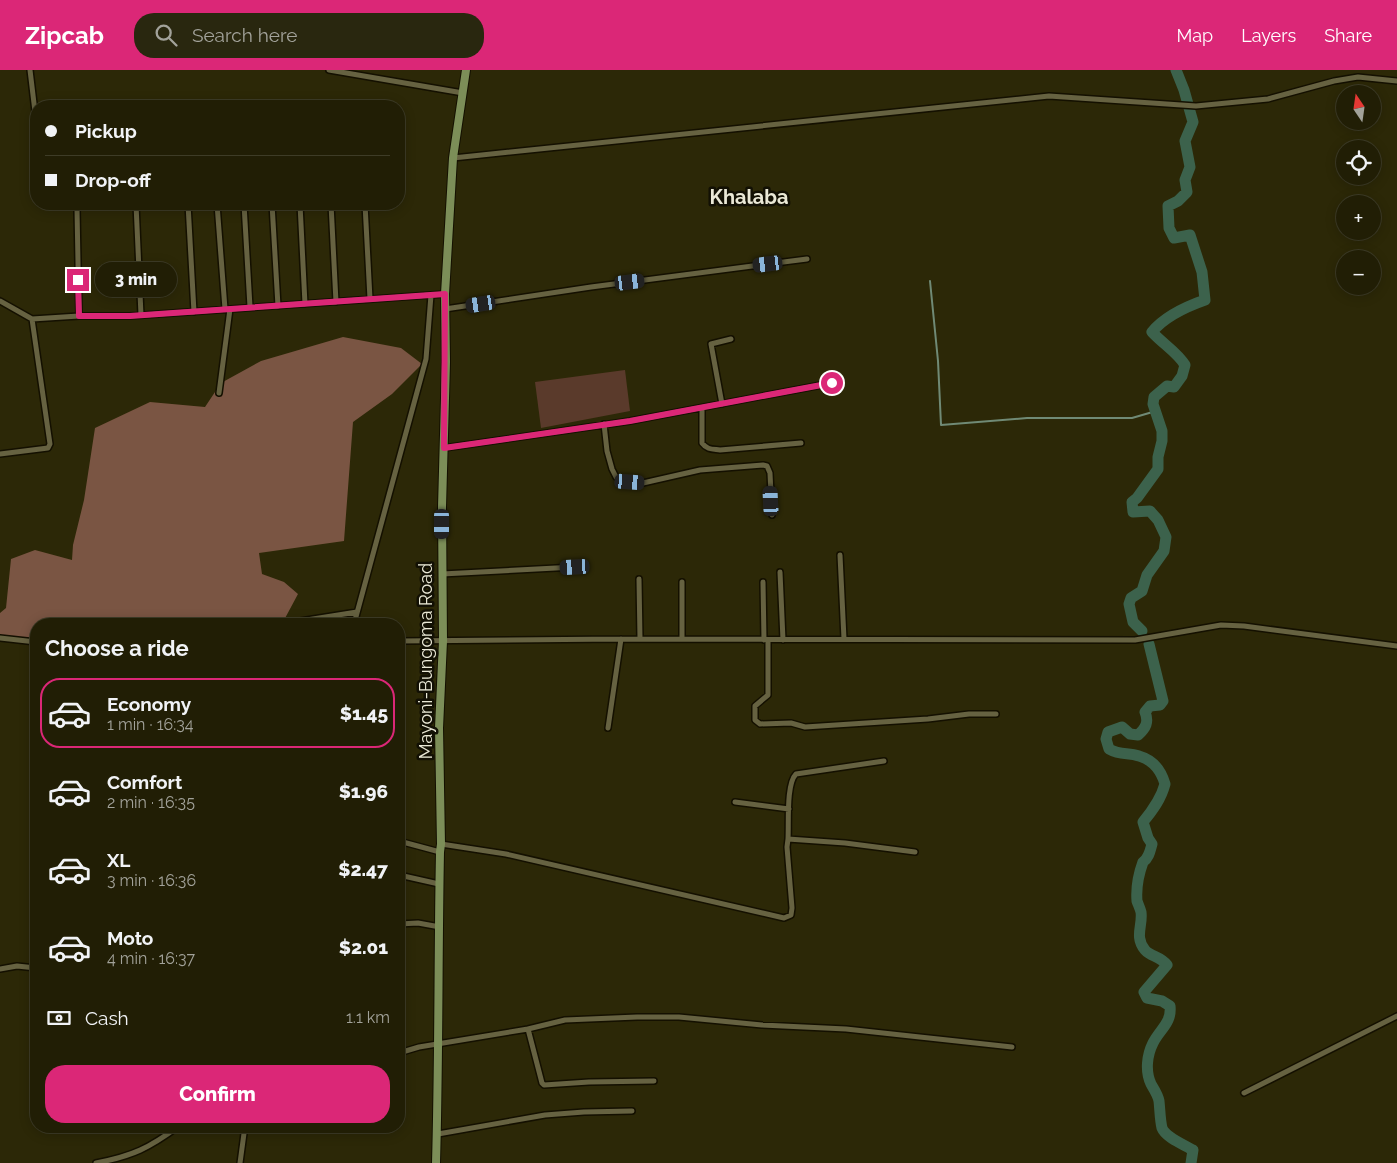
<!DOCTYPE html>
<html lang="en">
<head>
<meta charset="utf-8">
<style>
  :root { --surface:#211e05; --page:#29270f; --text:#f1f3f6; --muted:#a2a29a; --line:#3e3c27; --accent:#db2777 }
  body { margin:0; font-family:Raleway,sans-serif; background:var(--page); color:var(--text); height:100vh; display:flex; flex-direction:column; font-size:19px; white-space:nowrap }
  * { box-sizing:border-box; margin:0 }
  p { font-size:16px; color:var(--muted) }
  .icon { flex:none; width:28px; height:28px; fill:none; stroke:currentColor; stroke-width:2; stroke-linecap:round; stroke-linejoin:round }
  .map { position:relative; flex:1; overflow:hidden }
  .side { position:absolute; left:30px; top:548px; width:375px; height:515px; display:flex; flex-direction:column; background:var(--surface); border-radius:20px; box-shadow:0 2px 12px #0003,0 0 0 1px var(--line) }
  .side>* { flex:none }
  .top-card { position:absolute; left:30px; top:30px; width:375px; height:110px; border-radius:20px; box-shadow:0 2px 12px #0003,0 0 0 1px var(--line); display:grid; align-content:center; height:110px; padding:0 15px; background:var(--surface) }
  .needle { width:32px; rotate:347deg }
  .controls { position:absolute; left:1336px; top:15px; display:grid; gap:10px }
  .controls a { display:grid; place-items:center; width:45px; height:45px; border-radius:50%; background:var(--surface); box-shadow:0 2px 12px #0003,0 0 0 1px var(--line); font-size:25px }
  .end { position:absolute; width:22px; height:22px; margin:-11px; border:6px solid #db2777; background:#fff; box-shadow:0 0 0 2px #fff }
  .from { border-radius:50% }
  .bubble { position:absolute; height:35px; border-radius:18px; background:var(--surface); box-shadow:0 2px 12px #0003,0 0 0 1px var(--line); font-size:16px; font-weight:800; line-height:35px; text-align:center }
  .car { position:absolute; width:15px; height:30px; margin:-15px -8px; border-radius:6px; box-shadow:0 0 4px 1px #0007; background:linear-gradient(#222 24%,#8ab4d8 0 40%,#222 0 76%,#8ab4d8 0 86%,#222 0) }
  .top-card b { display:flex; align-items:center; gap:18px; height:48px; font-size:19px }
  .top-card b+b { border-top:1px solid var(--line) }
  .top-card i { width:12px; height:12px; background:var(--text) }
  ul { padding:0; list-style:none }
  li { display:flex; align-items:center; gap:15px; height:70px; margin:0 10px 8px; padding:0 5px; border:2px solid transparent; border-radius:20px }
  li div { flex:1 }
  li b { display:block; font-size:19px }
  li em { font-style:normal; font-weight:800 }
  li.active { border-color:var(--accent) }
  li>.icon { width:45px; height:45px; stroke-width:1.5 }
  h2 { padding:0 15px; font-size:22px; line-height:60px }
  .pay { display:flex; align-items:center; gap:12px; height:55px; padding:0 15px; font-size:19px }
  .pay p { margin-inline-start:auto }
  .button { display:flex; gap:10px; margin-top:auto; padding:10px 15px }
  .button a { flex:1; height:58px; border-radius:20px; background:var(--accent); color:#fff; font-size:20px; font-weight:800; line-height:58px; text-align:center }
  header { display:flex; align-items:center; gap:30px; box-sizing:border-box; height:70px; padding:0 25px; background:var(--accent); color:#fff }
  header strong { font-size:24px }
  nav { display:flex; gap:28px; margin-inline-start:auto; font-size:18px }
  .search { width:350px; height:45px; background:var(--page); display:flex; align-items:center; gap:12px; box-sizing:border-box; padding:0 18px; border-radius:20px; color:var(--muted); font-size:19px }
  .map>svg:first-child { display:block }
  .green { fill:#5a3a2b }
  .forest { fill:#7a5543 }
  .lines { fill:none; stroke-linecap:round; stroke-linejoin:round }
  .stream { stroke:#708a75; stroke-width:2 }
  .river { stroke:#3c624c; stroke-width:11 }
  .minor-casing { stroke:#141000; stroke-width:8 }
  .primary-casing { stroke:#141000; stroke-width:10 }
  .minor { stroke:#666241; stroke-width:5 }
  .primary { stroke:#7c8e58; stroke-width:8 }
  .route { stroke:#db2777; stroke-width:6 }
  .labels { text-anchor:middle; stroke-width:5; stroke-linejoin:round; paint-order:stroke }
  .street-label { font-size:18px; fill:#eae8d6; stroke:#121004 }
  .quarter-label { font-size:20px; font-weight:bold; fill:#eae8d6; stroke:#121004 }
</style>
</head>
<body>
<header>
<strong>Zipcab</strong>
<div class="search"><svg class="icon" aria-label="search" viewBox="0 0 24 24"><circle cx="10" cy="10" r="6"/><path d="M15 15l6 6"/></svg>Search here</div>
<nav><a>Map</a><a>Layers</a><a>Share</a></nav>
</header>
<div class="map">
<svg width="1397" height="1093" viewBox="0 0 1397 1093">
  <rect width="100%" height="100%" fill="#2c2807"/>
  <!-- green -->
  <path class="green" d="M625,300l5,41 -89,17 -6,-46z"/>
  <!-- forest -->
  <path class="forest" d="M343,267l58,11 21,16 -30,30 -39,28 -9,119 -85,12 3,21 22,8 14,12 -15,28 -38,2h-209v14l-36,-1v-24l6,-5 5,-49 24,-9 37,10 1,-15 11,-45 11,-72 55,-26 55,5 16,-24 40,-22z"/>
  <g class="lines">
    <!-- stream -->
    <path class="stream" d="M930,211l8,80 3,64 86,-7h105l24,-7"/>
    <!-- river -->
    <path class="river" d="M1142,561l-9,-9 -4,-18 2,-6 11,-7 5,-16 17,-24 2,-14 -8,-17 -8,-9 -17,1 -1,-10 5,-4 21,-29v-12l4,-16v-10l-9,-27 1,-7 13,-11 7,1 8,-11 3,-11c-8,-13 -22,-21 -33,-33 13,-16 33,-25 53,-32l-3,-28 -12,-37 -16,3 -5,-10 -1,-22 10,-5 9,-9 -2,-12 5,-13 -5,-26 8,-19 -9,-32 -8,-20
      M1149,574l14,57 -3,4 -10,1 -5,6c4,10 1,16 -7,23l-8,-1 -8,-7 -14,5 -2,7 3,10c12,7 19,3 30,7 14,4 22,14 26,28 -4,15 -12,26 -22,38l5,16 4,6c-2,7 -3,14 -9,18 -4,11 -7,27 -6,39 1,3 3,7 4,11 2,13 -7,25 4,38 6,7 15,6 22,15l-23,27 3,6 15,3 8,5c2,17 -10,23 -17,37 -6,12 -8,28 -2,41 3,5 7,11 8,17 1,9 1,19 3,27 4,10 23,17 31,22l-2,13"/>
    <!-- minor casing -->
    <g class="minor-casing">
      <path id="minor" d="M30,0l6,50
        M329,0l134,23
        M453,88l596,-62 147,10 72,-7 66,-18 24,-4 39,4
        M136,134l5,111
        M188,134l6,108
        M217,134l8,105
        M244,134l6,103
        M272,134l6,102
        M300,134l5,100
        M331,134l5,98
        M365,134l5,95
        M77,139l2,107
        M0,231l32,18 47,-3h51l315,-22
        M445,239l146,-22 216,-28
        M219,323l11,-84
        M722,334l-11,-60 20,-5
        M702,338v35c5,7 11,6 18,7l81,-7
        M604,354l3,27 5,18 4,8 8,4 19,2 57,-13 63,-5 4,1 3,7 2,42
        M444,378l186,-27 202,-38
        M0,384l48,-6 2,-4 -18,-125
        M840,485l4,84
        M780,502l3,68
        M442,504l133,-7
        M639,509l1,60
        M682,512v57
        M763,512l1,58
        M271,554l23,-2 63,-10
        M354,554l72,-265 5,-64
        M0,568l36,4
        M768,570v55l-13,11v14l5,4 31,-1 14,4 123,-8 41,-5h27
        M399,571l222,-2 514,1 86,-15 23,1 153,20
        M608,658l13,-89
        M735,732l54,7
        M788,769c1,-16 -2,-55 8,-65l88,-13
        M399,771l41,11
        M441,774l65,10 278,64 7,-3 1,-7 -5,-61 1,-8 57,4 70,9
        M399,805l40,9
        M399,854l19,-1 22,4
        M0,899l17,-3 19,2
        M528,959l14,54 2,2 45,-3 65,-1
        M399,983l20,-6 109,-18 37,-9 72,-3h42l83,8 84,4 166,18
        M1244,1023l153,-77
        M438,1064l107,-19 39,-3 48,-1
        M96,1093c37,-7 53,-15 83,-37
        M240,1093l5,-37"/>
    </g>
    <!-- primary casing -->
    <g class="primary-casing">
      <path id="primary" d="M436,1093c3,-104 2,-208 4,-311l1,-8 -2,-116 4,-87 -1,-134 4,-145 -1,-68 8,-136 13,-88"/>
    </g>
    <!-- minor -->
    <use href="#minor" class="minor"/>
    <!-- primary -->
    <use href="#primary" class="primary"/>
  </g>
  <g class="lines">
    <!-- route -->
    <path class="route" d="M78,210l1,36h51l315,-22 -1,154 186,-27 202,-38"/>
  </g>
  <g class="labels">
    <!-- street labels -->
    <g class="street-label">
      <text transform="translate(426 591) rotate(-90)" y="6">Mayoni-Bungoma Road</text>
    </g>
    <!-- quarter labels -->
    <g class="quarter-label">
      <text x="749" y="134">Khalaba</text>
    </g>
  </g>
</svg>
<div class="controls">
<a><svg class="needle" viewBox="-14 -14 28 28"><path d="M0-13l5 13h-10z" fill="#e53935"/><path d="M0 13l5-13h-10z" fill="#a2a29a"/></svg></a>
<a><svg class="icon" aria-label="locate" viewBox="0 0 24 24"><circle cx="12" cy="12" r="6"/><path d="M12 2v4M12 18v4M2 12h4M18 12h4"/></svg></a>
<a>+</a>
<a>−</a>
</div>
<i class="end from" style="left:832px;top:313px"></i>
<i class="end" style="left:78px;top:210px"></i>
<div class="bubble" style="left:95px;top:192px;width:82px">3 min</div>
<i class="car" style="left:768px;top:194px;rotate:263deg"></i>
<i class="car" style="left:630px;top:212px;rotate:83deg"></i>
<i class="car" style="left:481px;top:234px;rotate:261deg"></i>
<i class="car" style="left:630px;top:412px;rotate:94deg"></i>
<i class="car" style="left:771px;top:431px;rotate:357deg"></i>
<i class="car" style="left:442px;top:454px;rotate:180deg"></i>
<i class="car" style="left:575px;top:497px;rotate:267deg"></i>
<div class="top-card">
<b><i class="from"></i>Pickup</b>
<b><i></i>Drop-off</b>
</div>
<section class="side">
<h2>Choose a ride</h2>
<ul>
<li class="active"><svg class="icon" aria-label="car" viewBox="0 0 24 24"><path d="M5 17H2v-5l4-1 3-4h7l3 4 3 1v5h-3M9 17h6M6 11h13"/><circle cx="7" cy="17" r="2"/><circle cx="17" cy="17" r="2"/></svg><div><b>Economy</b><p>1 min · 16:34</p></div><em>$1.45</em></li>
<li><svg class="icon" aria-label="car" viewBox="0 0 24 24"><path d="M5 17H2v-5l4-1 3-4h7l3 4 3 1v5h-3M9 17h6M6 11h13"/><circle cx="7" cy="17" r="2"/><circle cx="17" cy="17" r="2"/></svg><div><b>Comfort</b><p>2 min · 16:35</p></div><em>$1.96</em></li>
<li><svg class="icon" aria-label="car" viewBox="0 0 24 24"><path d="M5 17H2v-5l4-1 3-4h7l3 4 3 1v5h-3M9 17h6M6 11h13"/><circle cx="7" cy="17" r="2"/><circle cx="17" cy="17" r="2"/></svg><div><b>XL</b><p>3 min · 16:36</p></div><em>$2.47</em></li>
<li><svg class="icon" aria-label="car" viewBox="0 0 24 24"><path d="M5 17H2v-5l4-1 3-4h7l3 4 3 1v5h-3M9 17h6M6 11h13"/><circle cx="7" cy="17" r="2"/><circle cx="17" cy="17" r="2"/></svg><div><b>Moto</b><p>4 min · 16:37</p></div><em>$2.01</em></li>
</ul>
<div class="pay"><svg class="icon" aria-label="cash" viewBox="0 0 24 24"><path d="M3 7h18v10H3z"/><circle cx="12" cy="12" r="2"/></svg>Cash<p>1.1 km</p></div>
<div class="button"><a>Confirm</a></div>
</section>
</div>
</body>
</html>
